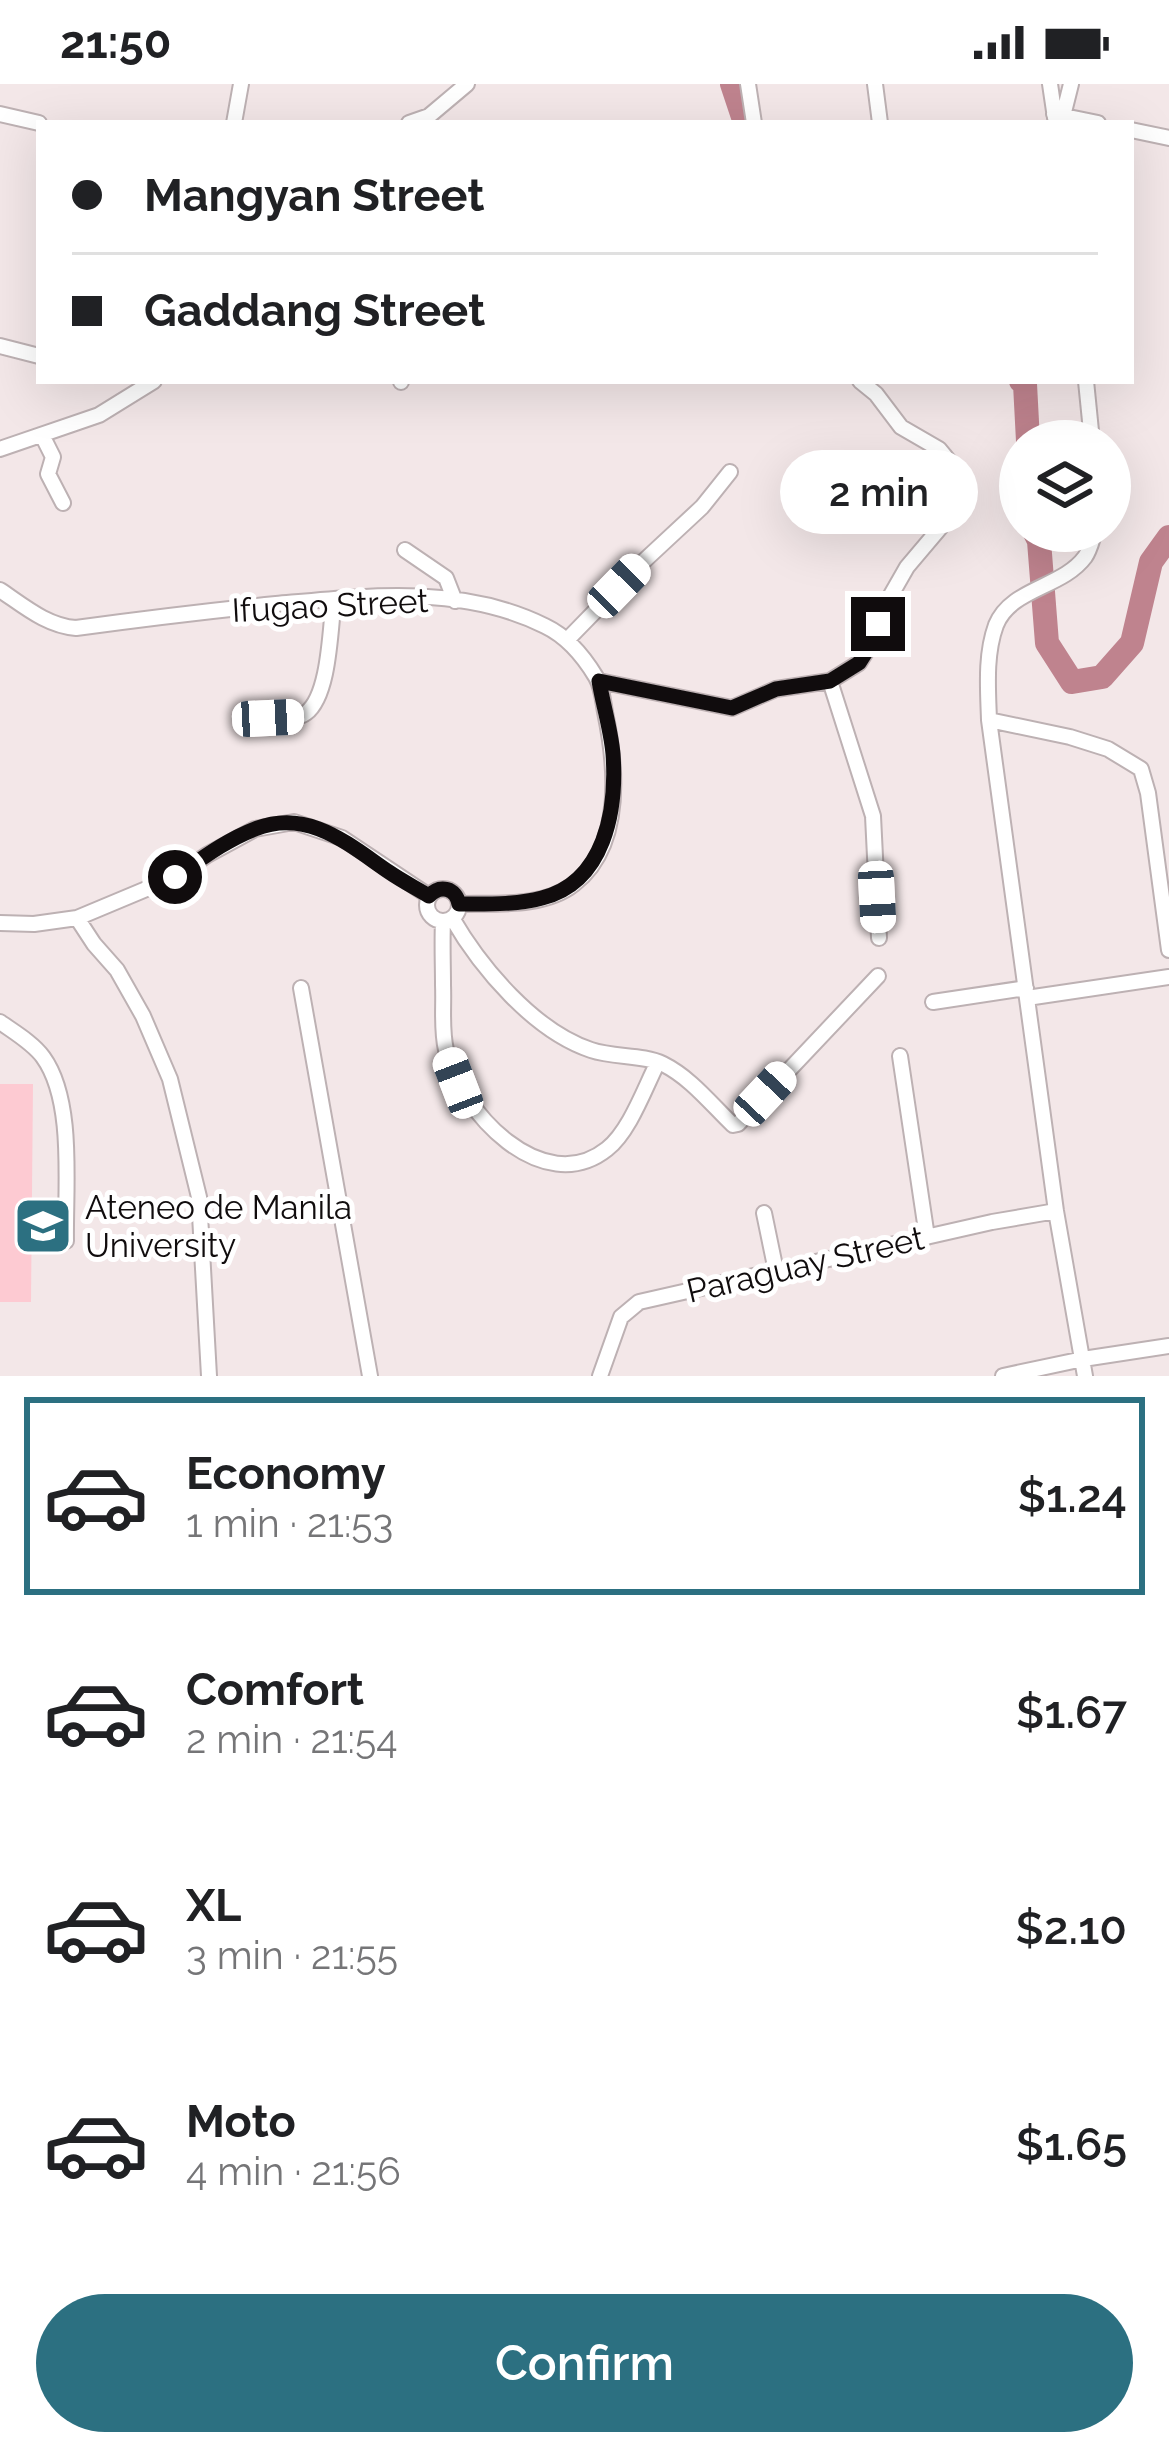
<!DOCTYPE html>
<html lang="en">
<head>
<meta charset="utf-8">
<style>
  :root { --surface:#fff; --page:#f6f6f6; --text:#202124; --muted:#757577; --line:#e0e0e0; --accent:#2c7081 }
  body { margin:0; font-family:Raleway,sans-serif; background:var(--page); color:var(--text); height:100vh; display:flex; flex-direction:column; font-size:45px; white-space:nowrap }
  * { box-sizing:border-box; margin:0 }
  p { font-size:39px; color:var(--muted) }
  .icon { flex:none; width:66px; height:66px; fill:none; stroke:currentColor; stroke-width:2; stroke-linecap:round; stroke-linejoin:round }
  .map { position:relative; height:1292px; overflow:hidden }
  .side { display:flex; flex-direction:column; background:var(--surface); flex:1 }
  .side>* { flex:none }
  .banner { position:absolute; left:36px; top:36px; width:1098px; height:264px; border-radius:0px; box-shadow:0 12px 48px #0002; display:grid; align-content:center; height:264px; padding:0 36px; background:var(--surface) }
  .tools { position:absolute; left:999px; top:336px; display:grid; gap:24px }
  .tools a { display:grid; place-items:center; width:132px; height:132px; border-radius:50%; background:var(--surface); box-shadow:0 12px 48px #0002; font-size:60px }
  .end { position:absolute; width:54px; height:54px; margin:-27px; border:15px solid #100c0d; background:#fff; box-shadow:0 0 0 6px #fff }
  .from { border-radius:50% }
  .bubble { position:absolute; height:84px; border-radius:42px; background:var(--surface); box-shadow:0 12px 48px #0002; font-size:39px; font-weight:600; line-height:84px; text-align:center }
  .car { position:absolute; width:36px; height:72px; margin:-36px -18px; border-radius:15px; box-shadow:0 0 9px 3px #0007; background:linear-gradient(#fff 24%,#345 0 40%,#fff 0 76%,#345 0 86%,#fff 0) }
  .banner b { display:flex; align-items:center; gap:42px; height:114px; font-size:45px }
  .banner b+b { border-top:3px solid var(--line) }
  .banner i { width:30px; height:30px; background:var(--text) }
  ul { padding:21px 0 0; list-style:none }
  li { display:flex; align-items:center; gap:36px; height:198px; margin:0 24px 18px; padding:0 12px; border:6px solid transparent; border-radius:0px }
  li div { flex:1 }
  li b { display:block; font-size:45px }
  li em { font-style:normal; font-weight:600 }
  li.on { border-color:var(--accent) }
  li>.icon { width:108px; height:108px; stroke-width:1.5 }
  .button { display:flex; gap:24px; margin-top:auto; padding:24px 36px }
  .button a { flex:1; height:138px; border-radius:72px; background:var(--accent); color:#fff; font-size:48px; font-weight:600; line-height:138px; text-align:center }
  .status { display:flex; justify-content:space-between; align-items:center; height:84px; padding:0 60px; background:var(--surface); direction:ltr }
  .status svg { height:33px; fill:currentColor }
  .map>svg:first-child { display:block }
  .green { fill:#fdcad2 }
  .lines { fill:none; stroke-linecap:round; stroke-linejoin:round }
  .river { stroke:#bf838e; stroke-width:24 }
  .minor-casing { stroke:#bdb1b3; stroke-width:18 }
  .minor { stroke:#fff; stroke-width:14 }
  .route { stroke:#100c0d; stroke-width:15 }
  .labels { text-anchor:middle; stroke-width:10; stroke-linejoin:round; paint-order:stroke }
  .street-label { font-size:33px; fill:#100c0d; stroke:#fff }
  .poi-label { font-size:33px; fill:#100c0d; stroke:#fff; text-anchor:start }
</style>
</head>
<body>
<div class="status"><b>21:50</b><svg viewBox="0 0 49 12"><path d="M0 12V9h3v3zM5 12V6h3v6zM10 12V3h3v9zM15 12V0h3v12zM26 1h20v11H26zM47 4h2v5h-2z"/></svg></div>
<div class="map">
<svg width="1169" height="1292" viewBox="0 0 1169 1292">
  <rect width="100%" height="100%" fill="#f3e7e8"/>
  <!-- green -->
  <path class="green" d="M0,1000h33l-2,218h-31z"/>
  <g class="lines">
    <!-- river -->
    <path class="river" d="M732,0l13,39
      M1021,297l4,3 3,57
      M1034,447l5,10 8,102 25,39 30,-5 30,-34 19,-81 18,-25"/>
    <!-- minor casing -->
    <g class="minor-casing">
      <path id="minor" d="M748,0l6,39
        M875,0l5,39
        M1050,0l5,34
        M0,30l39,9
        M1054,30l44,9
        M1063,32l8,-32
        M234,39l7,-39
        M409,39l20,-7 38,-32
        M1131,46l38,8
        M0,262l39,10
        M1086,297l6,60
        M401,298v-1
        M42,351l11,22 -5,17 15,29
        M0,365l99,-34 55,-34
        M405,466l41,28 9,23
        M0,506c24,16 47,36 76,38 66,-9 133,-17 200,-24 89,-8 185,-20 269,22 21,10 39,31 51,51 6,10 7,24 9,35 11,53 19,133 -31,172 -30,24 -78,19 -115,20
        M567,556l78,-80 57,-53 28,-35
        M599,597l133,27 44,-19 54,-8 29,-18 12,-19 20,-49 16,-28 33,-39 12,-19 4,-28 -3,-15 -14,-17 -38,-22 -25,-33 -16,-13
        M830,597l43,135 6,122
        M268,634c12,-1 29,2 38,-5 24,-18 24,-86 28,-114
        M989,636l81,17 38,12 33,20 7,24 21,157
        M427 821a16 16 0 1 1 32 0a16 16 0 1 1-32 0Z
        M77,834l17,26 23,26 26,46 27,63 29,118 10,179
        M452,834c29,50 82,113 139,132 23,8 51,4 72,14 28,14 48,40 70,61l5,-1 140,-148
        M443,837c-1,22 0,43 0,64 1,22 -2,44 3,65 13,61 97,150 161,99 23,-18 38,-62 51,-87
        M0,839l34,1 43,-6 98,-41 32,-22 48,-26 39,-7 48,16 87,58
        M301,904l69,388
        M1027,914l142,-21
        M933,918l93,-14
        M0,938c14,10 33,21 43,35 32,44 22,131 23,184
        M900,972l27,181
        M764,1129l12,58
        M600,1292l21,-59 18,-15 353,-80 64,-11
        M1003,1292l80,-17 86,-13
        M1085,1292l-29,-165 -67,-491c-1,-31 -4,-65 7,-95 15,-37 66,-37 89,-68 5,-7 7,-17 10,-26"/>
    </g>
    <!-- minor -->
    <use href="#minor" class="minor"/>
  </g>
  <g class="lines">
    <!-- route -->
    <path class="route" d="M175,793c25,-17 51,-37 80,-48 53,-21 93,15 134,43 13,9 27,16 40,24 11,-12 27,-8 30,8 28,0 57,1 83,-6 63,-16 75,-88 71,-144 -2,-24 -10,-49 -14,-73l133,27 44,-19 54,-8 29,-18 12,-19 7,-20"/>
  </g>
  <!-- icons -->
  <defs>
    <g id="university-square" transform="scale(3)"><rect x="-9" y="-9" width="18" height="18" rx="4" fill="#2c7081" stroke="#fff"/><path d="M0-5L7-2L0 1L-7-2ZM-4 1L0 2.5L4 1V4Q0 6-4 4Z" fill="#fff"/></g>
  </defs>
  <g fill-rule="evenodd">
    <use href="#university-square" x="43" y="1142"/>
  </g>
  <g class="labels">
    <!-- street labels -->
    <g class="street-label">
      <text transform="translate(330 521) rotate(-3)" y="12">Ifugao Street</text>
      <text transform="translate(805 1180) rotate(-13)" y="12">Paraguay Street</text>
    </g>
    <!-- poi labels -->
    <g class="poi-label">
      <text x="85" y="1135">Ateneo de Manila<tspan x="85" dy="38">University</tspan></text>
    </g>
  </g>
</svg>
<div class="tools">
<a><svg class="icon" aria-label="layers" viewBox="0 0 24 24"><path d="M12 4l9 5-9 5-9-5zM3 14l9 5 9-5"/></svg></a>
</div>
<i class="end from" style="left:175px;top:793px"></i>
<i class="end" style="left:878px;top:540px"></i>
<div class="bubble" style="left:780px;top:366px;width:198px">2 min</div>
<i class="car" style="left:619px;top:502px;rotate:44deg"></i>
<i class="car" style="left:268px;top:634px;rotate:87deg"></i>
<i class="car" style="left:877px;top:813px;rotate:177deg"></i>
<i class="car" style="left:458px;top:999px;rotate:339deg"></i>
<i class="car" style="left:765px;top:1010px;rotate:43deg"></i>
<div class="banner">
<b><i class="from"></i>Mangyan Street</b>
<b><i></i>Gaddang Street</b>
</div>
</div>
<section class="side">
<ul>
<li class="on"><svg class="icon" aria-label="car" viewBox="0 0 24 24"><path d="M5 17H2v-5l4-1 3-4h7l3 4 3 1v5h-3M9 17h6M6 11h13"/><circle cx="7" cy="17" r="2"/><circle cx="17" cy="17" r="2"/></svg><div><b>Economy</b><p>1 min · 21:53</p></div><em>$1.24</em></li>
<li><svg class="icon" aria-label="car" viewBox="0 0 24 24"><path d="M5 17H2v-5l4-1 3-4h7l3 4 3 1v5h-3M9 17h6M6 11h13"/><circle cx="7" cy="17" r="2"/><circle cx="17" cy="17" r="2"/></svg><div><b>Comfort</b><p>2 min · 21:54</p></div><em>$1.67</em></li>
<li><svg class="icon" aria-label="car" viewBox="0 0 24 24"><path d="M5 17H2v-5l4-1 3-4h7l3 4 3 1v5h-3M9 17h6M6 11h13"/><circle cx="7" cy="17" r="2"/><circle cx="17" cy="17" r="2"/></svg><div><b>XL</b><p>3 min · 21:55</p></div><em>$2.10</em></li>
<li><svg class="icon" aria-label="car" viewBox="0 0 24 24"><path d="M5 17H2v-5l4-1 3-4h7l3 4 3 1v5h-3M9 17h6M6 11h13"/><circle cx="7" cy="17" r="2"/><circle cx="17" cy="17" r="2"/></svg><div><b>Moto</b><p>4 min · 21:56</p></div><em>$1.65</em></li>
</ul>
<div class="button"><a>Confirm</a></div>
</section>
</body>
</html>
